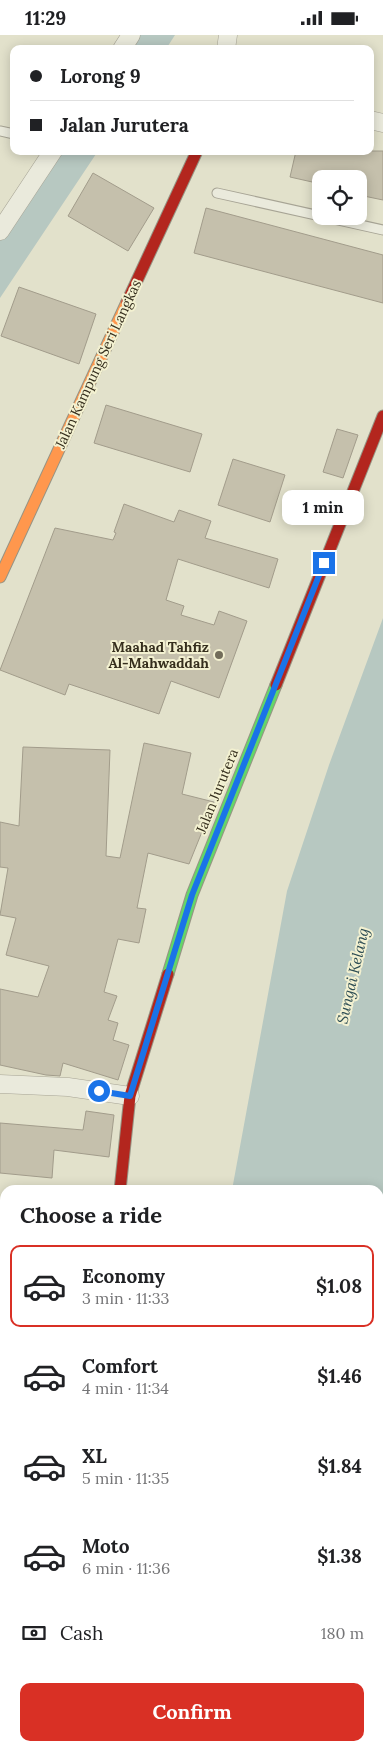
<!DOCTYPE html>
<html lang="en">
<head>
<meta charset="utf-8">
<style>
  :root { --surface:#fff; --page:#f6f6f6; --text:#202124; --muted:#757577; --line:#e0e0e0; --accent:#d93025 }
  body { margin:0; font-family:Lora,serif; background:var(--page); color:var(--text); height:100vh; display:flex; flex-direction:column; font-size:19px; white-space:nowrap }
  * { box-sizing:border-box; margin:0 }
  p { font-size:16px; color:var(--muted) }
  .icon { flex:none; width:28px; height:28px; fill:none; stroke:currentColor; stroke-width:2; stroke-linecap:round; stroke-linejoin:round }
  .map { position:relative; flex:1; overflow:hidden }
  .details { position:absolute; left:0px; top:1150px; width:384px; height:566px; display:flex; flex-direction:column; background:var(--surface); border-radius:15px 15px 0 0; box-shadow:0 2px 12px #0003 }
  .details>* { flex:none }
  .guide { position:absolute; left:10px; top:10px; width:364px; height:110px; border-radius:10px; box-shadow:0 2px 12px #0003; display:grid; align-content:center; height:110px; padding:0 20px; background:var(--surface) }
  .fabs { position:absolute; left:312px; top:135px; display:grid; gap:10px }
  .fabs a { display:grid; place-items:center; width:55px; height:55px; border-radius:10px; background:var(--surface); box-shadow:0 2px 12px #0003; font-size:25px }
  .end { position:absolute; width:22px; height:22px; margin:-11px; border:6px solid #1a73e8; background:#fff; box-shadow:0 0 0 2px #fff }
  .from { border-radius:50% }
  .bubble { position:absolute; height:35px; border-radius:10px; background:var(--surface); box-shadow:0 2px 12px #0003; font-size:16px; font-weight:700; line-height:35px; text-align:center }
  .guide b { display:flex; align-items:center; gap:18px; height:48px; font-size:19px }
  .guide b+b { border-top:1px solid var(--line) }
  .guide i { width:12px; height:12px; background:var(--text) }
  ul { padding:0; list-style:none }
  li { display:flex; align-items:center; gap:15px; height:82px; margin:0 10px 8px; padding:0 10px; border:2px solid transparent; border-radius:10px }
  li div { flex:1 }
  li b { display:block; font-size:19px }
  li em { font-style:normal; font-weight:700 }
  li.current { border-color:var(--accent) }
  li>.icon { width:45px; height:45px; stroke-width:1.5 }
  h2 { padding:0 20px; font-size:22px; line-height:60px }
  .pay { display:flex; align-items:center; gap:12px; height:55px; padding:0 20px; font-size:19px }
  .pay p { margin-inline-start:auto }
  .cta { display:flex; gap:10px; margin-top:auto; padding:10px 20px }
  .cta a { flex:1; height:58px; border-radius:10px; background:var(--accent); color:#fff; font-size:20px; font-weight:700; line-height:58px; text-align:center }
  .status { display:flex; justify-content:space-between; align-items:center; height:35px; padding:0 25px; background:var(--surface); direction:ltr }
  .status svg { height:14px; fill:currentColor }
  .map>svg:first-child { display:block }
  .water { fill:#b7c8c1 }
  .building { fill:#c5c0ac; stroke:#a29c8b }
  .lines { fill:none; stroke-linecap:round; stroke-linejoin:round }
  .lane-casing { stroke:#a7a495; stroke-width:11 }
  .street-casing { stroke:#a7a495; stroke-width:19 }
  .fast-casing { stroke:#979484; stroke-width:13 }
  .slow-casing { stroke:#979484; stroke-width:13 }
  .jam-casing { stroke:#979484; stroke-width:13 }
  .lane { stroke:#eaeadc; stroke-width:9 }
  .street { stroke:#eaeadc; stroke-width:18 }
  .fast { stroke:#63d668; stroke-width:11 }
  .slow { stroke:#ff974d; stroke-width:11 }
  .jam { stroke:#b3261e; stroke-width:11 }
  .route { stroke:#1a73e8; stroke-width:6 }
  .poi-dot { fill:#726d5a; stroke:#f3f1d1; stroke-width:2 }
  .labels { text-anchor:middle; stroke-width:4; stroke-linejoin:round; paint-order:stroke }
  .street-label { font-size:14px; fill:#352e1d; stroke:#f3f1d1 }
  .poi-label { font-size:14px; font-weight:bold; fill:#352e1d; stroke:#f3f1d1; text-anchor:end }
  .water-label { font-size:15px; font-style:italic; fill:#2d4d54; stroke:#f3f1d1 }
</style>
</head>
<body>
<div class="status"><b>11:29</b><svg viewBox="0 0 49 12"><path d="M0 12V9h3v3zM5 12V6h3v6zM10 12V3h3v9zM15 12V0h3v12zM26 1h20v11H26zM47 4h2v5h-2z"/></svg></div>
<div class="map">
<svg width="383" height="1716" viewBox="0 0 383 1716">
  <rect width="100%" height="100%" fill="#e2e1cb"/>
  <!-- water -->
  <path class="water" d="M136,0h39l-9,14h-39z
    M58,116h40l-98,147v-61z
    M383,583v1052l-4,46v-526h-147l55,-299 42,-126z
    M193,1711h183v5h-183z"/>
  <!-- building -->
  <path class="building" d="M296,116h87v49l-24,-5v-16h-38v5l-31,-7z
    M93,138l61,35 -26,43 -60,-35z
    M206,173l177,47v48l-189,-50z
    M19,252l77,27 -17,50 -78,-28z
    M106,370l96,29 -12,38 -96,-29z
    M337,394l21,6 -15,43 -20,-6z
    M233,424l52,16 -15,47 -52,-17z
    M124,469l50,18 5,-12 32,11 -6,17 73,21 -9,29 -91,-29 -12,41 18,6 -3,9 33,10 5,-14 28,10 -28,77 -48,-17 -12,33 -90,-30 -4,11 -65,-25 55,-142 58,12 3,-7 -2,-1z
    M144,708l47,10 -9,41 32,8 -25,62 -41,-11 -11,55 9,1 -7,34 -21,-4 -14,53 13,4 -9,24 10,3 -5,17 16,5 -11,35 -55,-17 -3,13 -14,-1 -46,-10v-76l38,8 11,-31 -43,-11 10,-37 -16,-3 8,-47 -8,-1v-45l19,4 4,-79 87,3 -4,106 14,2z
    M86,1076l28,4 -5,42 -55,-7 -2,28 -52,-5v-50l83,7z"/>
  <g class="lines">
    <!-- lane casing -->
    <g class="lane-casing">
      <path id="lane" d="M0,96l14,3
        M217,158l166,37"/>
    </g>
    <!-- street casing -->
    <g class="street-casing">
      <path id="street" d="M122,14l9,-14
        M226,14l2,-14
        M370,85l13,3
        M0,196l53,-80
        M0,1049l68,3 62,9
        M0,1273h5
        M0,1535h5
        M0,1670h5"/>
    </g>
    <!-- fast casing -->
    <g class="fast-casing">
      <path id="fast" d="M168,939l24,-79 84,-210"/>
    </g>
    <!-- slow casing -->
    <g class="slow-casing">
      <path id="slow" d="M0,542l127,-275"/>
    </g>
    <!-- jam casing -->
    <g class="jam-casing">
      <path id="jam" d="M127,267l70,-151
        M276,650l107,-269
        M120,1155l10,-94 38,-122
        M91,1711v5"/>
    </g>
    <!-- lane -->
    <use href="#lane" class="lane"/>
    <!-- street -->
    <use href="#street" class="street"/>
    <!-- fast -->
    <use href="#fast" class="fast"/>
    <!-- slow -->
    <use href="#slow" class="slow"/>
    <!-- jam -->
    <use href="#jam" class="jam"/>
  </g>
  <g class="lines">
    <!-- route -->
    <path class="route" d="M99,1056l31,5 62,-201 132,-332"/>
  </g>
  <!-- markers -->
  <circle class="poi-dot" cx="219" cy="620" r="5"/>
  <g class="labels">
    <!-- street labels -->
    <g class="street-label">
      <text transform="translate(98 329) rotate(-65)" y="5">Jalan Kampung Seri Langkas</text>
      <text transform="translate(217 756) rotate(-68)" y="5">Jalan Jurutera</text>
    </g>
    <!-- poi labels -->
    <g class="poi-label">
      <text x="209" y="617">Maahad Tahfiz<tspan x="209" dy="16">Al-Mahwaddah</tspan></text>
    </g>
    <!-- water labels -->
    <g class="water-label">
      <text transform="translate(353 941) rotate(-77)" y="5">Sungai Kelang</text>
    </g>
  </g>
</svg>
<div class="fabs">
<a><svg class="icon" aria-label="locate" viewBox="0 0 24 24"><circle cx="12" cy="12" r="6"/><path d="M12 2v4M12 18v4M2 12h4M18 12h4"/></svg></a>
</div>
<i class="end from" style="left:99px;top:1056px"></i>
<i class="end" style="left:324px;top:528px"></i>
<div class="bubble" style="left:282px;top:455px;width:82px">1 min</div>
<div class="guide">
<b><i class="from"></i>Lorong 9</b>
<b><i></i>Jalan Jurutera</b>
</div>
<section class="details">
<h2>Choose a ride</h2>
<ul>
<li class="current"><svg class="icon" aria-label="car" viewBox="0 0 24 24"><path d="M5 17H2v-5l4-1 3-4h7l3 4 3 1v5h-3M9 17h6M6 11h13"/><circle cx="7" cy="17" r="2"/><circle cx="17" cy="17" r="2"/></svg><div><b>Economy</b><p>3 min · 11:33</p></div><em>$1.08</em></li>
<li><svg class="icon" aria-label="car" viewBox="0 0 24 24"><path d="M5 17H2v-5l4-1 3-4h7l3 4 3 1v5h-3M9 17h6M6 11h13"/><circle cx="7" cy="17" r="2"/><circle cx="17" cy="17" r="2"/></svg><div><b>Comfort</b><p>4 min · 11:34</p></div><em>$1.46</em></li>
<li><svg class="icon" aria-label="car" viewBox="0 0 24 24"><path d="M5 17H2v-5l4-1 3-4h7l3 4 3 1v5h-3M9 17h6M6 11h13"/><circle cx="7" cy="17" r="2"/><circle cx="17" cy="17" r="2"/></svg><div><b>XL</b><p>5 min · 11:35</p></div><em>$1.84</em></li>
<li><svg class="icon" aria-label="car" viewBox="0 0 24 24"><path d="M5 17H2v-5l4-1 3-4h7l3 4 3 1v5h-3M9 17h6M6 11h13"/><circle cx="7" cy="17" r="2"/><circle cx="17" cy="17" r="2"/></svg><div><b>Moto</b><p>6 min · 11:36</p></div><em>$1.38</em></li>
</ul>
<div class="pay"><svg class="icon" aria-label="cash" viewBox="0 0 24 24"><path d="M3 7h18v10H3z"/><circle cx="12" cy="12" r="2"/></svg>Cash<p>180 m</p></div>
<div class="cta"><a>Confirm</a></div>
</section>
</div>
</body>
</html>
